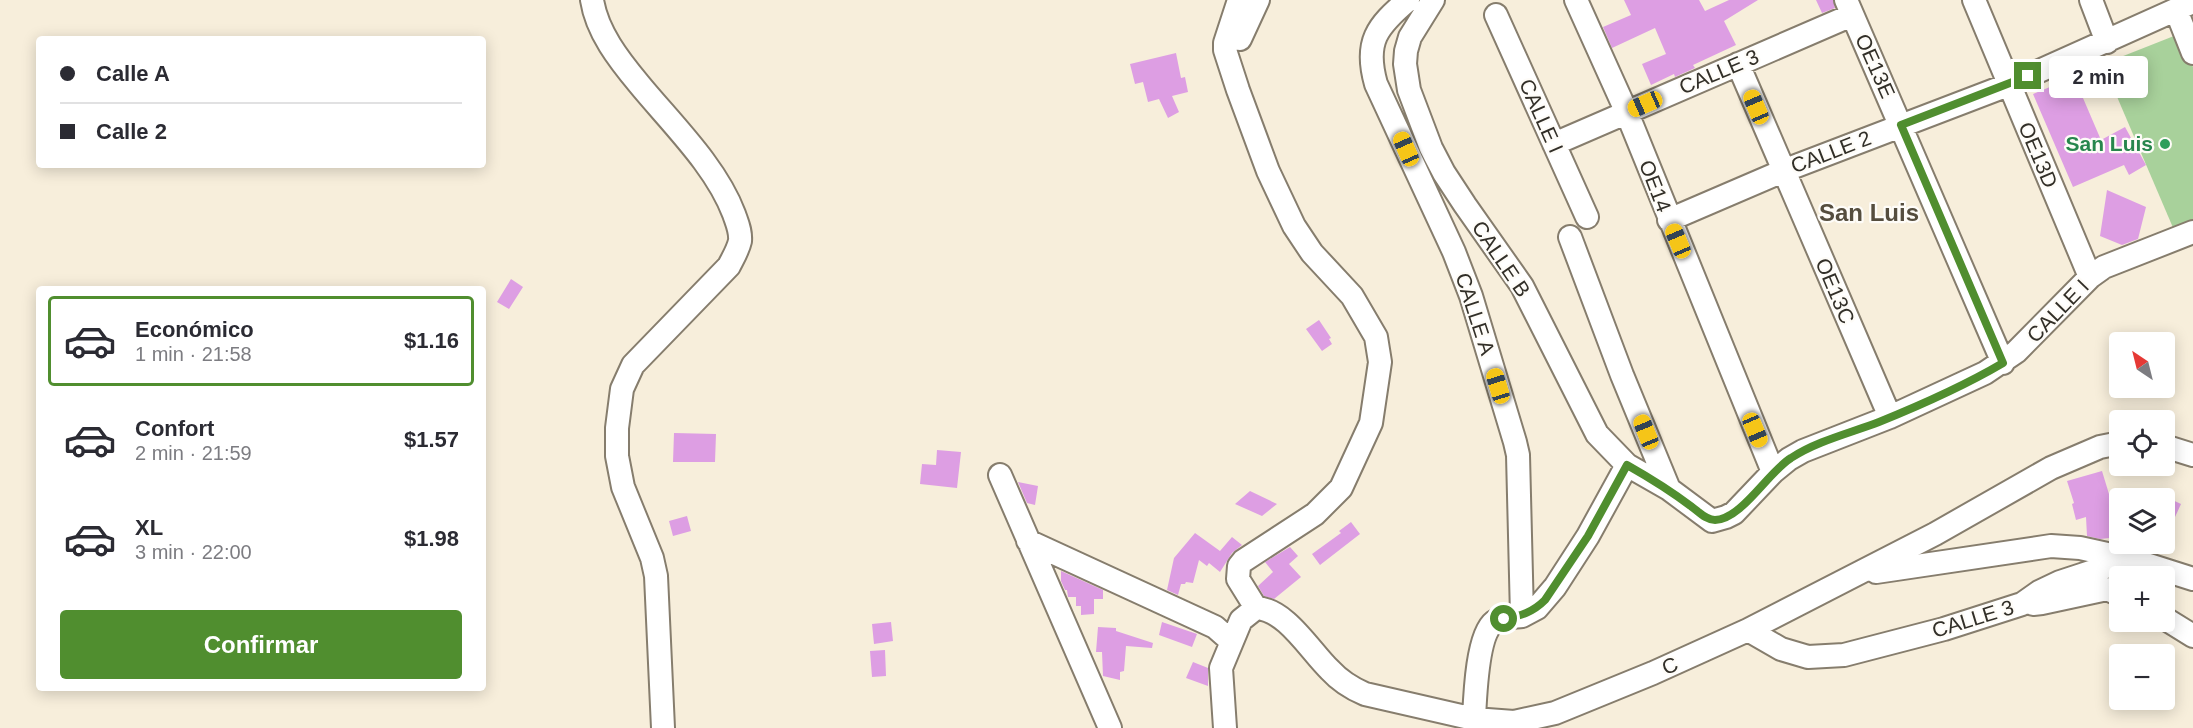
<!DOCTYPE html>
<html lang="es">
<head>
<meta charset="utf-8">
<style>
  :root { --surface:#fff; --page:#f2f2f3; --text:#2b2b33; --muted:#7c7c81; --line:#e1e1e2; --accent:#508e2f }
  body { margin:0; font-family:Arial,sans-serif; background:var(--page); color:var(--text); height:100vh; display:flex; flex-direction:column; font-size:22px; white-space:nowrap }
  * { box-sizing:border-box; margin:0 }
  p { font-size:20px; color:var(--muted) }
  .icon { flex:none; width:33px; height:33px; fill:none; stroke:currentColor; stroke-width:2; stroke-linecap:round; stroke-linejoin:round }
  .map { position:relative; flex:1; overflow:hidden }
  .details { position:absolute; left:36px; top:286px; width:450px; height:405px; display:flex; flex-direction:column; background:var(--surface); border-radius:6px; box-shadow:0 3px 15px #0003 }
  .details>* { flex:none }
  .hud { position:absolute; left:36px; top:36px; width:450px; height:132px; border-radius:6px; box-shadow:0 3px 15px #0003; display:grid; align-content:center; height:132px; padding:0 24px; background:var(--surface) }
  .needle { width:39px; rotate:325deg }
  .controls { position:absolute; left:2109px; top:332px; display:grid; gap:12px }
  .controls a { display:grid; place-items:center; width:66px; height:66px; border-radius:6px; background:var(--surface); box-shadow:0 3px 15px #0003; font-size:30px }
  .end { position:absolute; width:27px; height:27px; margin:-14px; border:8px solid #508e2f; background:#fff; box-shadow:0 0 0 3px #fff }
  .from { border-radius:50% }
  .bubble { position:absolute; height:42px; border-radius:6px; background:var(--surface); box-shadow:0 3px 15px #0003; font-size:20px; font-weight:700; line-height:42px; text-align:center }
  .car { position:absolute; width:18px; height:36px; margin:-18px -9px; border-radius:8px; box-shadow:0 0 4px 2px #0007; background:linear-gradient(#f5c518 24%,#345 0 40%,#f5c518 0 76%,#345 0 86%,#f5c518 0) }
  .hud b { display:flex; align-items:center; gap:21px; height:57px; font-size:22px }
  .hud b+b { border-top:2px solid var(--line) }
  .hud i { width:15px; height:15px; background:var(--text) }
  ul { padding:10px 0 0; list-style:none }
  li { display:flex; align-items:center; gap:18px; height:90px; margin:0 12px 9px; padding:0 12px; border:3px solid transparent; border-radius:6px }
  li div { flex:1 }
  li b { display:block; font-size:22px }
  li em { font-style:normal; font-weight:700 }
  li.on { border-color:var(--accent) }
  li>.icon { width:54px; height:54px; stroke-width:1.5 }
  .cta { display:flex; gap:12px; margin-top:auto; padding:12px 24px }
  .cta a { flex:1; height:69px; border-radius:6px; background:var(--accent); color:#fff; font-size:24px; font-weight:700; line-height:69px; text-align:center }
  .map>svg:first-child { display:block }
  .green { fill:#a8d19b }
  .building { fill:#dd9ee3 }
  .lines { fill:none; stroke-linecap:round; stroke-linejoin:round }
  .minor-casing { stroke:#867d6d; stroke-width:26 }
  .minor { stroke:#fff; stroke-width:22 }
  .route { stroke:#508e2f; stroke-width:8 }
  .leisure-dot { fill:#2e9e5b; stroke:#fefcf8; stroke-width:2 }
  .labels { text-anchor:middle; stroke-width:4.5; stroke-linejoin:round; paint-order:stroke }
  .street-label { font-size:21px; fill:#322f28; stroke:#fefcf8 }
  .leisure-label { font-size:21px; font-weight:bold; fill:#27864d; stroke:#fefcf8; text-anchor:end }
  .quarter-label { font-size:24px; font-weight:bold; fill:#554d3e; stroke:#fefcf8 }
</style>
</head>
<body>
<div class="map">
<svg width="2193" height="728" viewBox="0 0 2193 728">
  <rect width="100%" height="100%" fill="#f7eedb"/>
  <!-- green -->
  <path class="green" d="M2179,34l14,33v155l-19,8 -71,-166z"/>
  <!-- building -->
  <path class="building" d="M1624,0h75l6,11 24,-11h29l-34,21 12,24 -43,20 2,3 -20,9 -1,-3 -23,11 -9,-21 24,-10 -11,-26 -43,20 -9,-21 28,-12z
    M1816,0h17l2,8 -13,5z
    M1176,53l5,25 4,-1 3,15 -16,4 7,16 -11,6 -9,-19 -11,3 -5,-20 -8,2 -5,-20z
    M2074,77l27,63 24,-13 21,38 -17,10 -5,-10 -51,22 -40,-93z
    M2107,190l39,17 -8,32 -16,6 -22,-9z
    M511,279l12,8 -14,22 -12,-7z
    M1319,320l12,18 -2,1 3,5 -10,7 -16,-22z
    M674,433l42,1 -1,28h-42z
    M937,450l24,2 -4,36 -37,-4 2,-20 14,1z
    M2102,471l14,46h4v20l-20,2 -13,-3 -1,-19 -10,3 -4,-16 2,-1 -7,-22z
    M1018,482l20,4 -3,19 -8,-2z
    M1250,491l27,13 -15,12 -27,-12z
    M2164,496l17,8 -17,37z
    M687,516l4,15 -18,5 -4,-15z
    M1351,522l9,12 -40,31 -8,-11 29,-21 -2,-2z
    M1195,533l25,18 12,-14 10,8 -10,8 -12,19 -11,-9 -2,3 -8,-6 -6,23 -7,-1 -1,2h-4l-3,11 -11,-5 7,-32z
    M1290,547l8,9 -9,8 12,13 -27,22 -10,-3 -6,-10 15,-14 -8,-10z
    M1061,571l42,19v9h-9v15l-13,1v-9h-5v-9h-8l-1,-7h-2l-4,-9z
    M891,622l2,19 -19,3 -2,-20z
    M1162,622l35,12 -5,13 -33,-12z
    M1098,627l18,1v3l37,12 -1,5 -26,-2 -2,25 -4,1v8l-17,-4 -1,-24h-6z
    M885,650l1,26 -14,1 -2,-26z
    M1193,662l15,6v18l-22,-8z"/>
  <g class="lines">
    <!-- minor casing -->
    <g class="minor-casing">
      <path id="minor" d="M592,0c5,32 27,60 47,84 32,39 77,82 95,130 3,9 7,17 6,27 -2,9 -7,17 -11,25l-96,99 -11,24 -5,39v28l6,31 29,71 4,18 7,152
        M1239,0l-14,43v7l13,40 30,81 26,55 18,27 40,43 24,41 4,25 -9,61 -30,65 -26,26 -72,47 -4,5 -1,13 18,29
        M1408,0c-31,26 -44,42 -32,84l78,168 17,44 44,146 3,13 4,161 15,-8 18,-21 33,-51 39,-71
        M1433,0l-23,37 -4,14 -1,13 4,26 22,58 13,25 21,32 57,81 75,148 30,31 42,24
        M1576,0l51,113 146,359
        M1846,0l157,363
        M1974,0l116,277
        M2091,0l16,42
        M2176,10l17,43
        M1496,15l91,202
        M1240,39l18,-39
        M1738,64l152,353
        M1554,144l298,-129
        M1669,220l114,-49 225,-86 185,-83
        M1570,237l52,138 47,114 43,32 14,-4 8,-4 39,-41 16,-13 14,-8 87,-34 95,-44 31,-21 74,-75 14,-10 89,-35
        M2164,446l29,9
        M1000,475l110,253
        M1028,541l187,86 16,14
        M1876,572l175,-26 29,2 50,11
        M2033,604l9,-1 65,-14 13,6
        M2164,618l29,18
        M1748,630l33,19 27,8 36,-2 100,-26 78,-25 17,-12 21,-10 70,-23 63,20
        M1474,719c1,-21 3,-84 20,-97 7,-5 20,-5 28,-6
        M1225,728l-4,-60 20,-48 15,-12c30,1 54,43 74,62 10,11 21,18 35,24l109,25 40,3 41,-9 98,-40 95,-43 187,-96 116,-66 49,-21 20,-4"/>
    </g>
    <!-- minor -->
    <use href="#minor" class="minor"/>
  </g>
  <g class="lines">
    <!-- route -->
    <path class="route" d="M1504,619c17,-3 29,-7 41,-19l43,-64 39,-71c23,13 44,26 65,42 7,5 14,13 23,13 27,-1 53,-48 76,-62 26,-17 59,-25 88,-36 42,-17 85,-36 124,-59l-102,-238 127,-49"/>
  </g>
  <!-- markers -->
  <circle class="leisure-dot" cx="2165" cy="144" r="6"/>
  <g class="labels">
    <!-- street labels -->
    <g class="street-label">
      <text transform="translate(1875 66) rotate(66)" y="7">OE13E</text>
      <text transform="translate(1719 72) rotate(-23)" y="7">CALLE 3</text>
      <text transform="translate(1541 116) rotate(66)" y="7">CALLE I</text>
      <text transform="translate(1831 152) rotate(-21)" y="7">CALLE 2</text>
      <text transform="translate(2038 155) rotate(67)" y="7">OE13D</text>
      <text transform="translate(1655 186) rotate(69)" y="7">OE14</text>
      <text transform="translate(1501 259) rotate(56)" y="7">CALLE B</text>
      <text transform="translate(1835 291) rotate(67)" y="7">OE13C</text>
      <text transform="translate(2058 311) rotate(-46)" y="7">CALLE I</text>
      <text transform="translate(1475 314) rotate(72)" y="7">CALLE A</text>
      <text transform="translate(1973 619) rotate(-17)" y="7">CALLE 3</text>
      <text transform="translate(1670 666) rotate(-25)" y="7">C</text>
    </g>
    <!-- leisure labels -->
    <g class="leisure-label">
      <text x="2153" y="151">San Luis</text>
    </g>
    <!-- quarter labels -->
    <g class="quarter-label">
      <text x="1869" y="221">San Luis</text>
    </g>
  </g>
</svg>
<div class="controls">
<a><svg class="needle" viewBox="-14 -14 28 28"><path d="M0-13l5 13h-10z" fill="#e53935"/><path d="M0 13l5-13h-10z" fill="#7c7c81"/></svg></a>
<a><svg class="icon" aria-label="locate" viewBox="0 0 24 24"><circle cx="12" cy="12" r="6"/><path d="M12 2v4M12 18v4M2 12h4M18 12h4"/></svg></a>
<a><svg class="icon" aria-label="layers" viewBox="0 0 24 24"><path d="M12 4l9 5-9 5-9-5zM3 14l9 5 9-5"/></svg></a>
<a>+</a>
<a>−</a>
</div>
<i class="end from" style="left:1504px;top:619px"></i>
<i class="end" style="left:2028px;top:76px"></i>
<div class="bubble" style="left:2049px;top:56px;width:99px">2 min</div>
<i class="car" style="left:1645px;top:104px;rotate:246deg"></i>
<i class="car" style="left:1756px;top:107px;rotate:337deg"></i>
<i class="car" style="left:1406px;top:149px;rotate:336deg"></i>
<i class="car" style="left:1678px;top:241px;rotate:337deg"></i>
<i class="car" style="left:1498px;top:386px;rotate:343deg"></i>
<i class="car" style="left:1755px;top:430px;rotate:157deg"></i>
<i class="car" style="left:1646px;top:432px;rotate:338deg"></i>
<div class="hud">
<b><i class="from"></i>Calle A</b>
<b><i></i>Calle 2</b>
</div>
<section class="details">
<ul>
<li class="on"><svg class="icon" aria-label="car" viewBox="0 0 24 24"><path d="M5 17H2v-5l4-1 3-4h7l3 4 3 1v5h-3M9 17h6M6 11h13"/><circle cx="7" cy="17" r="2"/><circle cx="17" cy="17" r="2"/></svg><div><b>Económico</b><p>1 min · 21:58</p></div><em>$1.16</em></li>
<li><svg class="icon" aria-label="car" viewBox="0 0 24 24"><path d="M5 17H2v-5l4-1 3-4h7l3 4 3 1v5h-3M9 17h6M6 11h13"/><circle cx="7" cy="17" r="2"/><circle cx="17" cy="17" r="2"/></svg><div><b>Confort</b><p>2 min · 21:59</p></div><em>$1.57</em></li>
<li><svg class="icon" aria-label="car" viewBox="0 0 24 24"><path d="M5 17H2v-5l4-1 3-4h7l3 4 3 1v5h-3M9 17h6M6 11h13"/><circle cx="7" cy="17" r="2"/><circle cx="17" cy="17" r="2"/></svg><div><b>XL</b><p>3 min · 22:00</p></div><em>$1.98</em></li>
</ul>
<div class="cta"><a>Confirmar</a></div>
</section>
</div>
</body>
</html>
